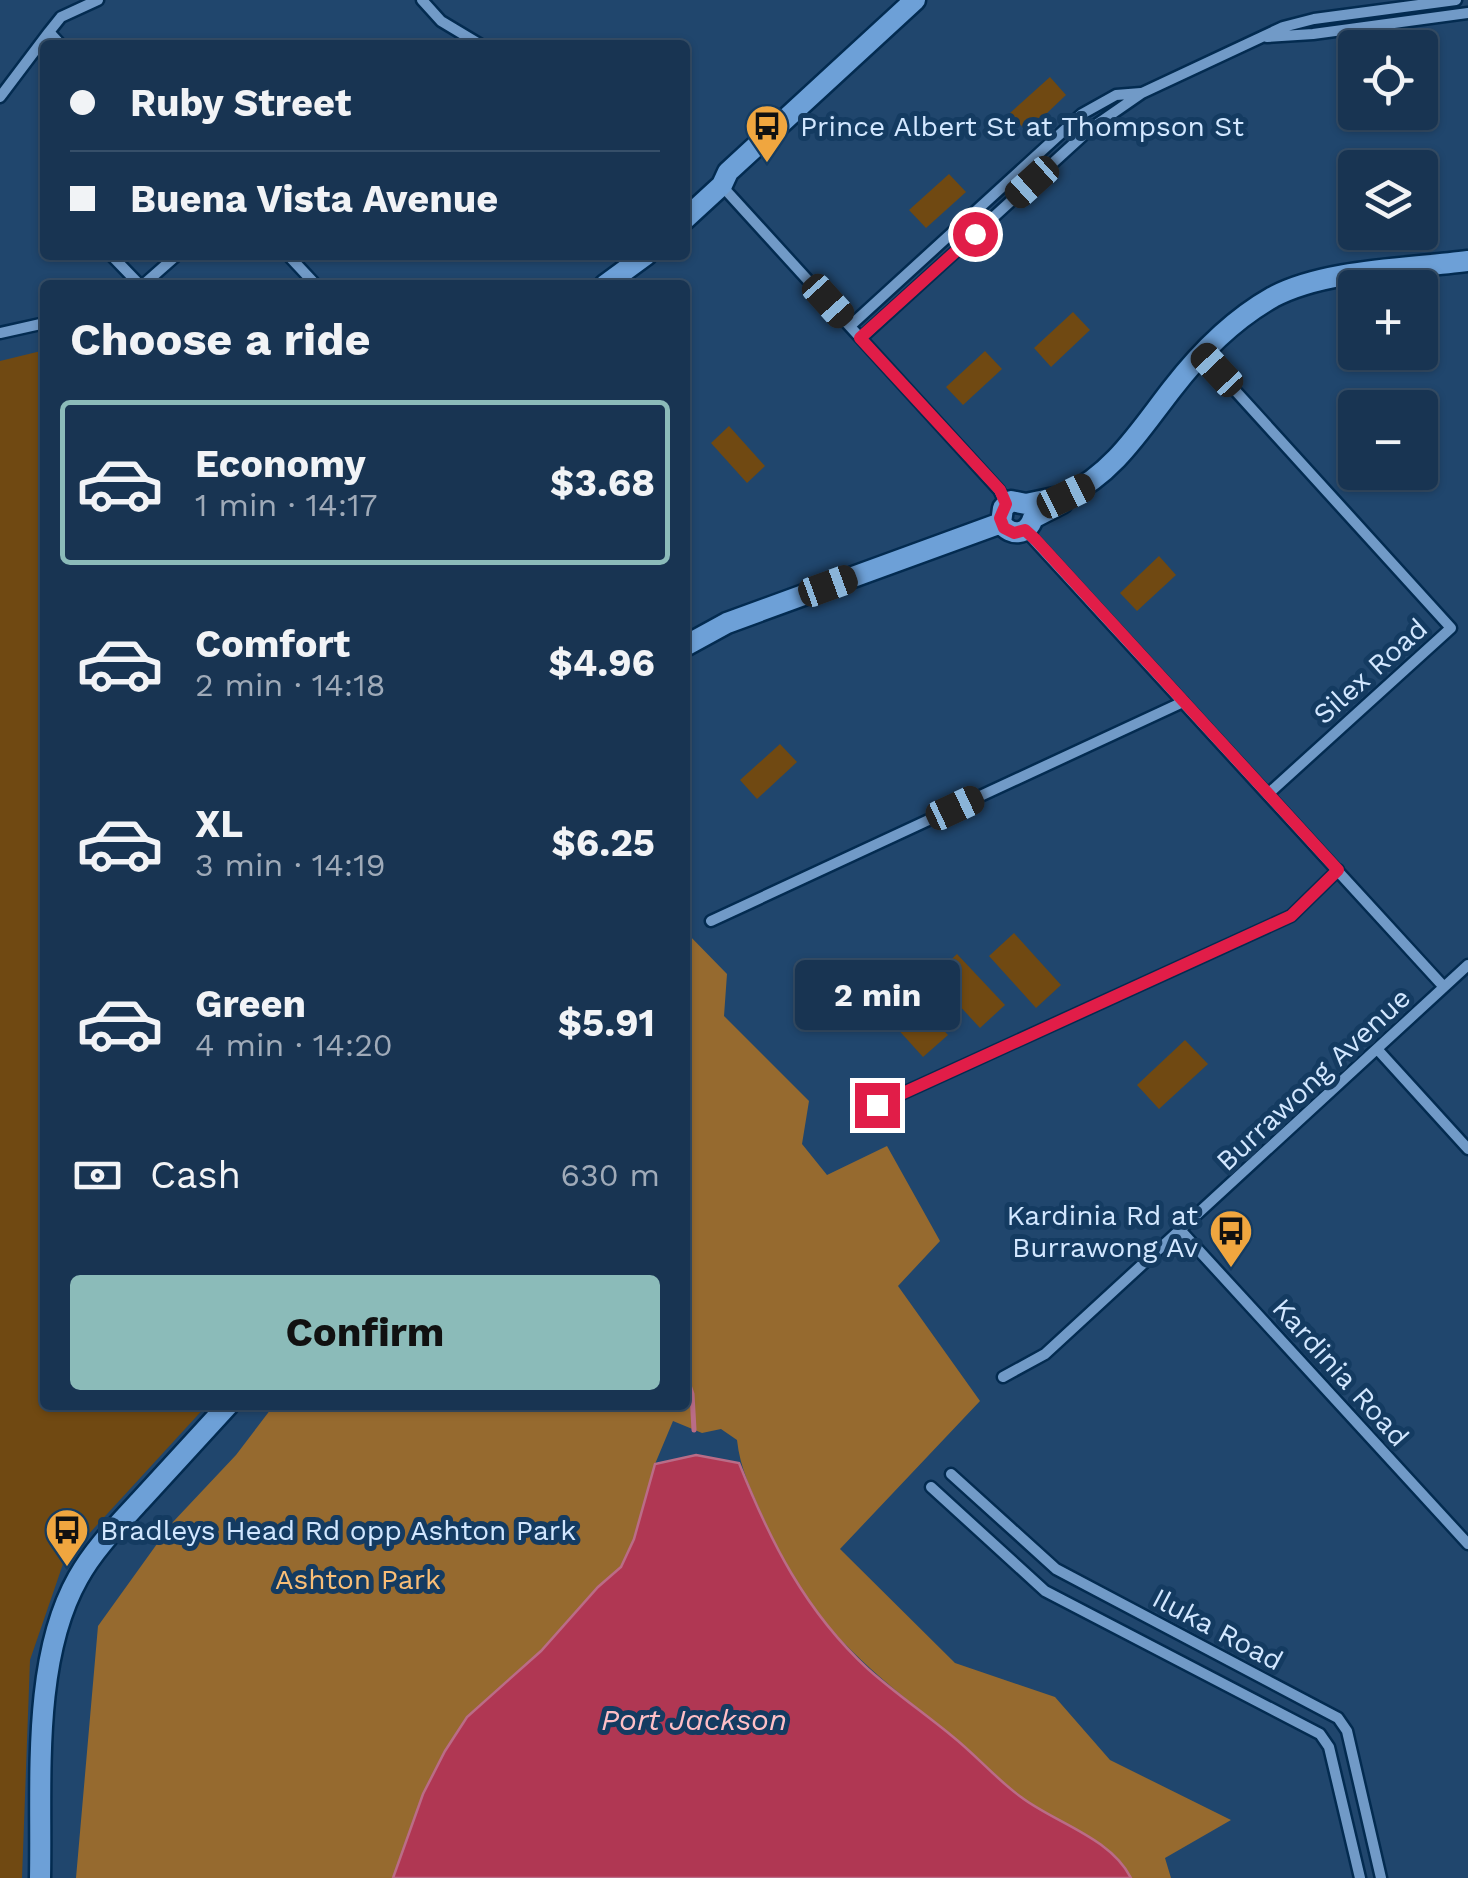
<!DOCTYPE html>
<html lang="en">
<head>
<meta charset="utf-8">
<style>
  :root { --surface:#183452; --page:#253f5c; --text:#f1f3f6; --muted:#9faab8; --line:#364f69; --accent:#8bbbb9 }
  body { margin:0; font-family:"Work Sans",sans-serif; background:var(--page); color:var(--text); height:100vh; display:flex; flex-direction:column; font-size:38px; white-space:nowrap }
  * { box-sizing:border-box; margin:0 }
  p { font-size:32px; color:var(--muted) }
  .icon { flex:none; width:55px; height:55px; fill:none; stroke:currentColor; stroke-width:2; stroke-linecap:round; stroke-linejoin:round }
  .map { position:relative; flex:1; overflow:hidden }
  .details { position:absolute; left:40px; top:280px; width:650px; height:1130px; display:flex; flex-direction:column; background:var(--surface); border-radius:10px; box-shadow:0 2px 8px #0004,0 0 0 2px var(--line) }
  .details>* { flex:none }
  .hud { position:absolute; left:40px; top:40px; width:650px; height:220px; border-radius:10px; box-shadow:0 2px 8px #0004,0 0 0 2px var(--line); display:grid; align-content:center; height:220px; padding:0 30px; background:var(--surface) }
  .buttons { position:absolute; left:1338px; top:30px; display:grid; gap:20px }
  .buttons a { display:grid; place-items:center; width:100px; height:100px; border-radius:10px; background:var(--surface); box-shadow:0 2px 8px #0004,0 0 0 2px var(--line); font-size:50px }
  .end { position:absolute; width:45px; height:45px; margin:-22px; border:12px solid #e11d48; background:#fff; box-shadow:0 0 0 5px #fff }
  .from { border-radius:50% }
  .bubble { position:absolute; height:70px; border-radius:10px; background:var(--surface); box-shadow:0 2px 8px #0004,0 0 0 2px var(--line); font-size:32px; font-weight:700; line-height:70px; text-align:center }
  .car { position:absolute; width:30px; height:60px; margin:-30px -15px; border-radius:12px; box-shadow:0 0 8px 2px #0007; background:linear-gradient(#222 24%,#8ab4d8 0 40%,#222 0 76%,#8ab4d8 0 86%,#222 0) }
  .hud b { display:flex; align-items:center; gap:35px; height:95px; font-size:38px }
  .hud b+b { border-top:2px solid var(--line) }
  .hud i { width:25px; height:25px; background:var(--text) }
  ul { padding:0; list-style:none }
  li { display:flex; align-items:center; gap:30px; height:165px; margin:0 20px 15px; padding:0 10px; border:5px solid transparent; border-radius:10px }
  li div { flex:1 }
  li b { display:block; font-size:38px }
  li em { font-style:normal; font-weight:700 }
  li.on { border-color:var(--accent) }
  li>.icon { width:90px; height:90px; stroke-width:1.5 }
  h2 { padding:0 30px; font-size:45px; line-height:120px }
  .pay { display:flex; align-items:center; gap:25px; height:110px; padding:0 30px; font-size:38px }
  .pay p { margin-inline-start:auto }
  .cta { display:flex; gap:20px; margin-top:auto; padding:20px 30px }
  .cta a { flex:1; height:115px; border-radius:10px; background:var(--accent); color:#111; font-size:40px; font-weight:700; line-height:115px; text-align:center }
  .map>svg:first-child { display:block }
  .green { fill:#704912 }
  .forest { fill:#966a2f }
  .water { fill:#b03753; stroke:#ba6c87; stroke-width:2.5 }
  .lines { fill:none; stroke-linecap:round; stroke-linejoin:round }
  .stream { stroke:#ba6c87; stroke-width:5 }
  .street-casing { stroke:#032b50; stroke-width:15 }
  .secondary-casing { stroke:#032b50; stroke-width:25 }
  .street { stroke:#719ac7; stroke-width:10 }
  .secondary { stroke:#6da0d7; stroke-width:20 }
  .route { stroke:#e11d48; stroke-width:12 }
  .labels { text-anchor:middle; stroke-width:10; stroke-linejoin:round; paint-order:stroke }
  .poi-label { font-size:28px; fill:#d2e7ff; stroke:#143b61; text-anchor:start }
  .street-label { font-size:28px; fill:#d2e7ff; stroke:#143b61 }
  .park-label { font-size:28px; fill:#f9be76; stroke:#143b61 }
  .water-label { font-size:30px; font-style:italic; fill:#ffbfc6; stroke:#143b61 }
</style>
</head>
<body>
<div class="map">
<svg width="1468" height="1878" viewBox="0 0 1468 1878">
  <rect width="100%" height="100%" fill="#20466d"/>
  <!-- green -->
  <path class="green" d="M1050,77l16,18 -39,37 -17,-19z
    M949,174l17,18 -40,36 -17,-18z
    M1073,312l17,18 -39,37 -17,-19z
    M45,350v1055h162l-143,156 -34,99 -8,218h-22v-1517z
    M985,351l17,18 -39,36 -17,-18z
    M729,426l36,40 -18,17 -36,-40z
    M1159,556l17,19 -39,36 -17,-18z
    M780,744l17,18 -40,37 -17,-19z
    M1014,933l47,52 -25,23 -47,-52z
    M957,954l48,51 -25,23 -47,-51z
    M898,981l50,54 -25,22 -49,-54z
    M1185,1040l23,24 -49,45 -22,-24z"/>
  <!-- forest -->
  <path class="forest" d="M685,931l42,43 -3,42 85,85 -7,43 25,31 60,-29 53,95 -42,45 82,115 -140,148 115,114 100,34 55,63 121,60 -66,38 6,20h-40c-20,-38 -71,-53 -104,-76 -28,-19 -49,-46 -75,-66 -63,-51 -125,-97 -166,-168 -9,-16 -15,-33 -22,-49 -12,-27 -24,-50 -27,-79l-16,-11 -19,4 -29,-12 -18,43 -21,75 -13,28 -23,20 -57,64 -74,66 -22,34 -22,43 -30,84h-317l22,-252 74,-103 64,-68 38,-50h411z"/>
  <!-- water -->
  <path class="water" d="M696,1455l43,8c31,78 66,148 129,206 27,24 56,44 84,67 24,19 44,43 69,61 34,26 89,40 110,81h-738l30,-84 22,-43 22,-34 74,-66 57,-64 23,-20 13,-28 21,-75z"/>
  <g class="lines">
    <!-- stream -->
    <path class="stream" d="M685,1373l7,21 2,36"/>
    <!-- street casing -->
    <g class="street-casing">
      <path id="street" d="M422,0l19,21 40,24
        M49,32l12,-15 37,-17
        M1267,37l46,-3 155,-21
        M0,97l49,-65 12,13
        M722,186l277,304 7,14
        M111,255l29,30
        M288,255l28,30
        M143,285l34,-30
        M850,326l232,-212 34,-19 25,-2
        M0,333l45,-10
        M861,338l229,-209 52,-36 141,-66 31,-8 142,-19
        M1202,354l249,274 -183,166
        M1025,530l419,457
        M711,921l472,-219
        M1378,1050l90,99
        M877,1105l414,-189 47,-46
        M1181,1231l287,313
        M1003,1377l42,-23 423,-389
        M951,1474l105,95 282,149 9,13 34,147
        M931,1487l114,104 275,143 9,13 31,131"/>
    </g>
    <!-- secondary casing -->
    <g class="secondary-casing">
      <path id="secondary" d="M685,219l37,-34 6,-13 187,-172
        M605,285l41,-30
        M1033,518l29,-15 4,-7c48,-23 74,-66 106,-107 27,-35 62,-70 101,-92 53,-28 136,-28 195,-36
        M1001,523l2,-15 8,-7 15,3 38,-8
        M1001,523c10,14 27,12 32,-5
        M685,646l42,-23 274,-100
        M40,1878c2,-93 -9,-217 38,-300 16,-29 40,-53 62,-77 29,-32 59,-64 88,-96"/>
    </g>
    <!-- street -->
    <use href="#street" class="street"/>
    <!-- secondary -->
    <use href="#secondary" class="secondary"/>
  </g>
  <g class="lines">
    <!-- route -->
    <path class="route" d="M877,1105l414,-189 47,-46 -302,-330 -11,-10 -11,3 -10,-5 -4,-10 6,-14 -6,-14 -140,-152 115,-104"/>
  </g>
  <!-- icons -->
  <defs>
    <g id="bus-pin" transform="scale(2.25)"><path d="M0 17L-7.5 6A9.5 9.5 0 1 1 7.5 6Z" fill="#f0a63f" stroke="#143b61"/><path d="M-5-6H5V4H4V6H2V4H-2V6H-4V4H-5ZM-3.5-4V0h7V-4ZM-3.5 1.2v1.5H-2V1.2ZM2 1.2v1.5H3.5V1.2Z" fill="#111"/></g>
  </defs>
  <g fill-rule="evenodd">
    <use href="#bus-pin" x="767" y="126"/>
    <use href="#bus-pin" x="1231" y="1231"/>
    <use href="#bus-pin" x="67" y="1530"/>
  </g>
  <g class="labels">
    <!-- poi labels -->
    <g class="poi-label">
      <text x="800" y="136">Prince Albert St at Thompson St</text>
      <text x="1198" y="1225" text-anchor="end">Kardinia Rd at<tspan x="1198" dy="32">Burrawong Av</tspan></text>
      <text x="100" y="1540">Bradleys Head Rd opp Ashton Park</text>
    </g>
    <!-- street labels -->
    <g class="street-label">
      <text transform="translate(1370 671) rotate(-42)" y="10">Silex Road</text>
      <text transform="translate(1313 1079) rotate(-43)" y="10">Burrawong Avenue</text>
      <text transform="translate(1341 1372) rotate(48)" y="10">Kardinia Road</text>
      <text transform="translate(1218 1629) rotate(28)" y="10">Iluka Road</text>
    </g>
    <!-- park labels -->
    <g class="park-label">
      <text x="358" y="1589">Ashton Park</text>
    </g>
    <!-- water labels -->
    <g class="water-label">
      <text x="694" y="1730">Port Jackson</text>
    </g>
  </g>
</svg>
<div class="buttons">
<a><svg class="icon" aria-label="locate" viewBox="0 0 24 24"><circle cx="12" cy="12" r="6"/><path d="M12 2v4M12 18v4M2 12h4M18 12h4"/></svg></a>
<a><svg class="icon" aria-label="layers" viewBox="0 0 24 24"><path d="M12 4l9 5-9 5-9-5zM3 14l9 5 9-5"/></svg></a>
<a>+</a>
<a>−</a>
</div>
<i class="end from" style="left:975px;top:234px"></i>
<i class="end" style="left:877px;top:1105px"></i>
<div class="bubble" style="left:795px;top:960px;width:165px">2 min</div>
<i class="car" style="left:1032px;top:182px;rotate:228deg"></i>
<i class="car" style="left:828px;top:301px;rotate:138deg"></i>
<i class="car" style="left:1217px;top:370px;rotate:317deg"></i>
<i class="car" style="left:1066px;top:496px;rotate:64deg"></i>
<i class="car" style="left:828px;top:586px;rotate:70deg"></i>
<i class="car" style="left:955px;top:808px;rotate:65deg"></i>
<div class="hud">
<b><i class="from"></i>Ruby Street</b>
<b><i></i>Buena Vista Avenue</b>
</div>
<section class="details">
<h2>Choose a ride</h2>
<ul>
<li class="on"><svg class="icon" aria-label="car" viewBox="0 0 24 24"><path d="M5 17H2v-5l4-1 3-4h7l3 4 3 1v5h-3M9 17h6M6 11h13"/><circle cx="7" cy="17" r="2"/><circle cx="17" cy="17" r="2"/></svg><div><b>Economy</b><p>1 min · 14:17</p></div><em>$3.68</em></li>
<li><svg class="icon" aria-label="car" viewBox="0 0 24 24"><path d="M5 17H2v-5l4-1 3-4h7l3 4 3 1v5h-3M9 17h6M6 11h13"/><circle cx="7" cy="17" r="2"/><circle cx="17" cy="17" r="2"/></svg><div><b>Comfort</b><p>2 min · 14:18</p></div><em>$4.96</em></li>
<li><svg class="icon" aria-label="car" viewBox="0 0 24 24"><path d="M5 17H2v-5l4-1 3-4h7l3 4 3 1v5h-3M9 17h6M6 11h13"/><circle cx="7" cy="17" r="2"/><circle cx="17" cy="17" r="2"/></svg><div><b>XL</b><p>3 min · 14:19</p></div><em>$6.25</em></li>
<li><svg class="icon" aria-label="car" viewBox="0 0 24 24"><path d="M5 17H2v-5l4-1 3-4h7l3 4 3 1v5h-3M9 17h6M6 11h13"/><circle cx="7" cy="17" r="2"/><circle cx="17" cy="17" r="2"/></svg><div><b>Green</b><p>4 min · 14:20</p></div><em>$5.91</em></li>
</ul>
<div class="pay"><svg class="icon" aria-label="cash" viewBox="0 0 24 24"><path d="M3 7h18v10H3z"/><circle cx="12" cy="12" r="2"/></svg>Cash<p>630 m</p></div>
<div class="cta"><a>Confirm</a></div>
</section>
</div>
</body>
</html>
